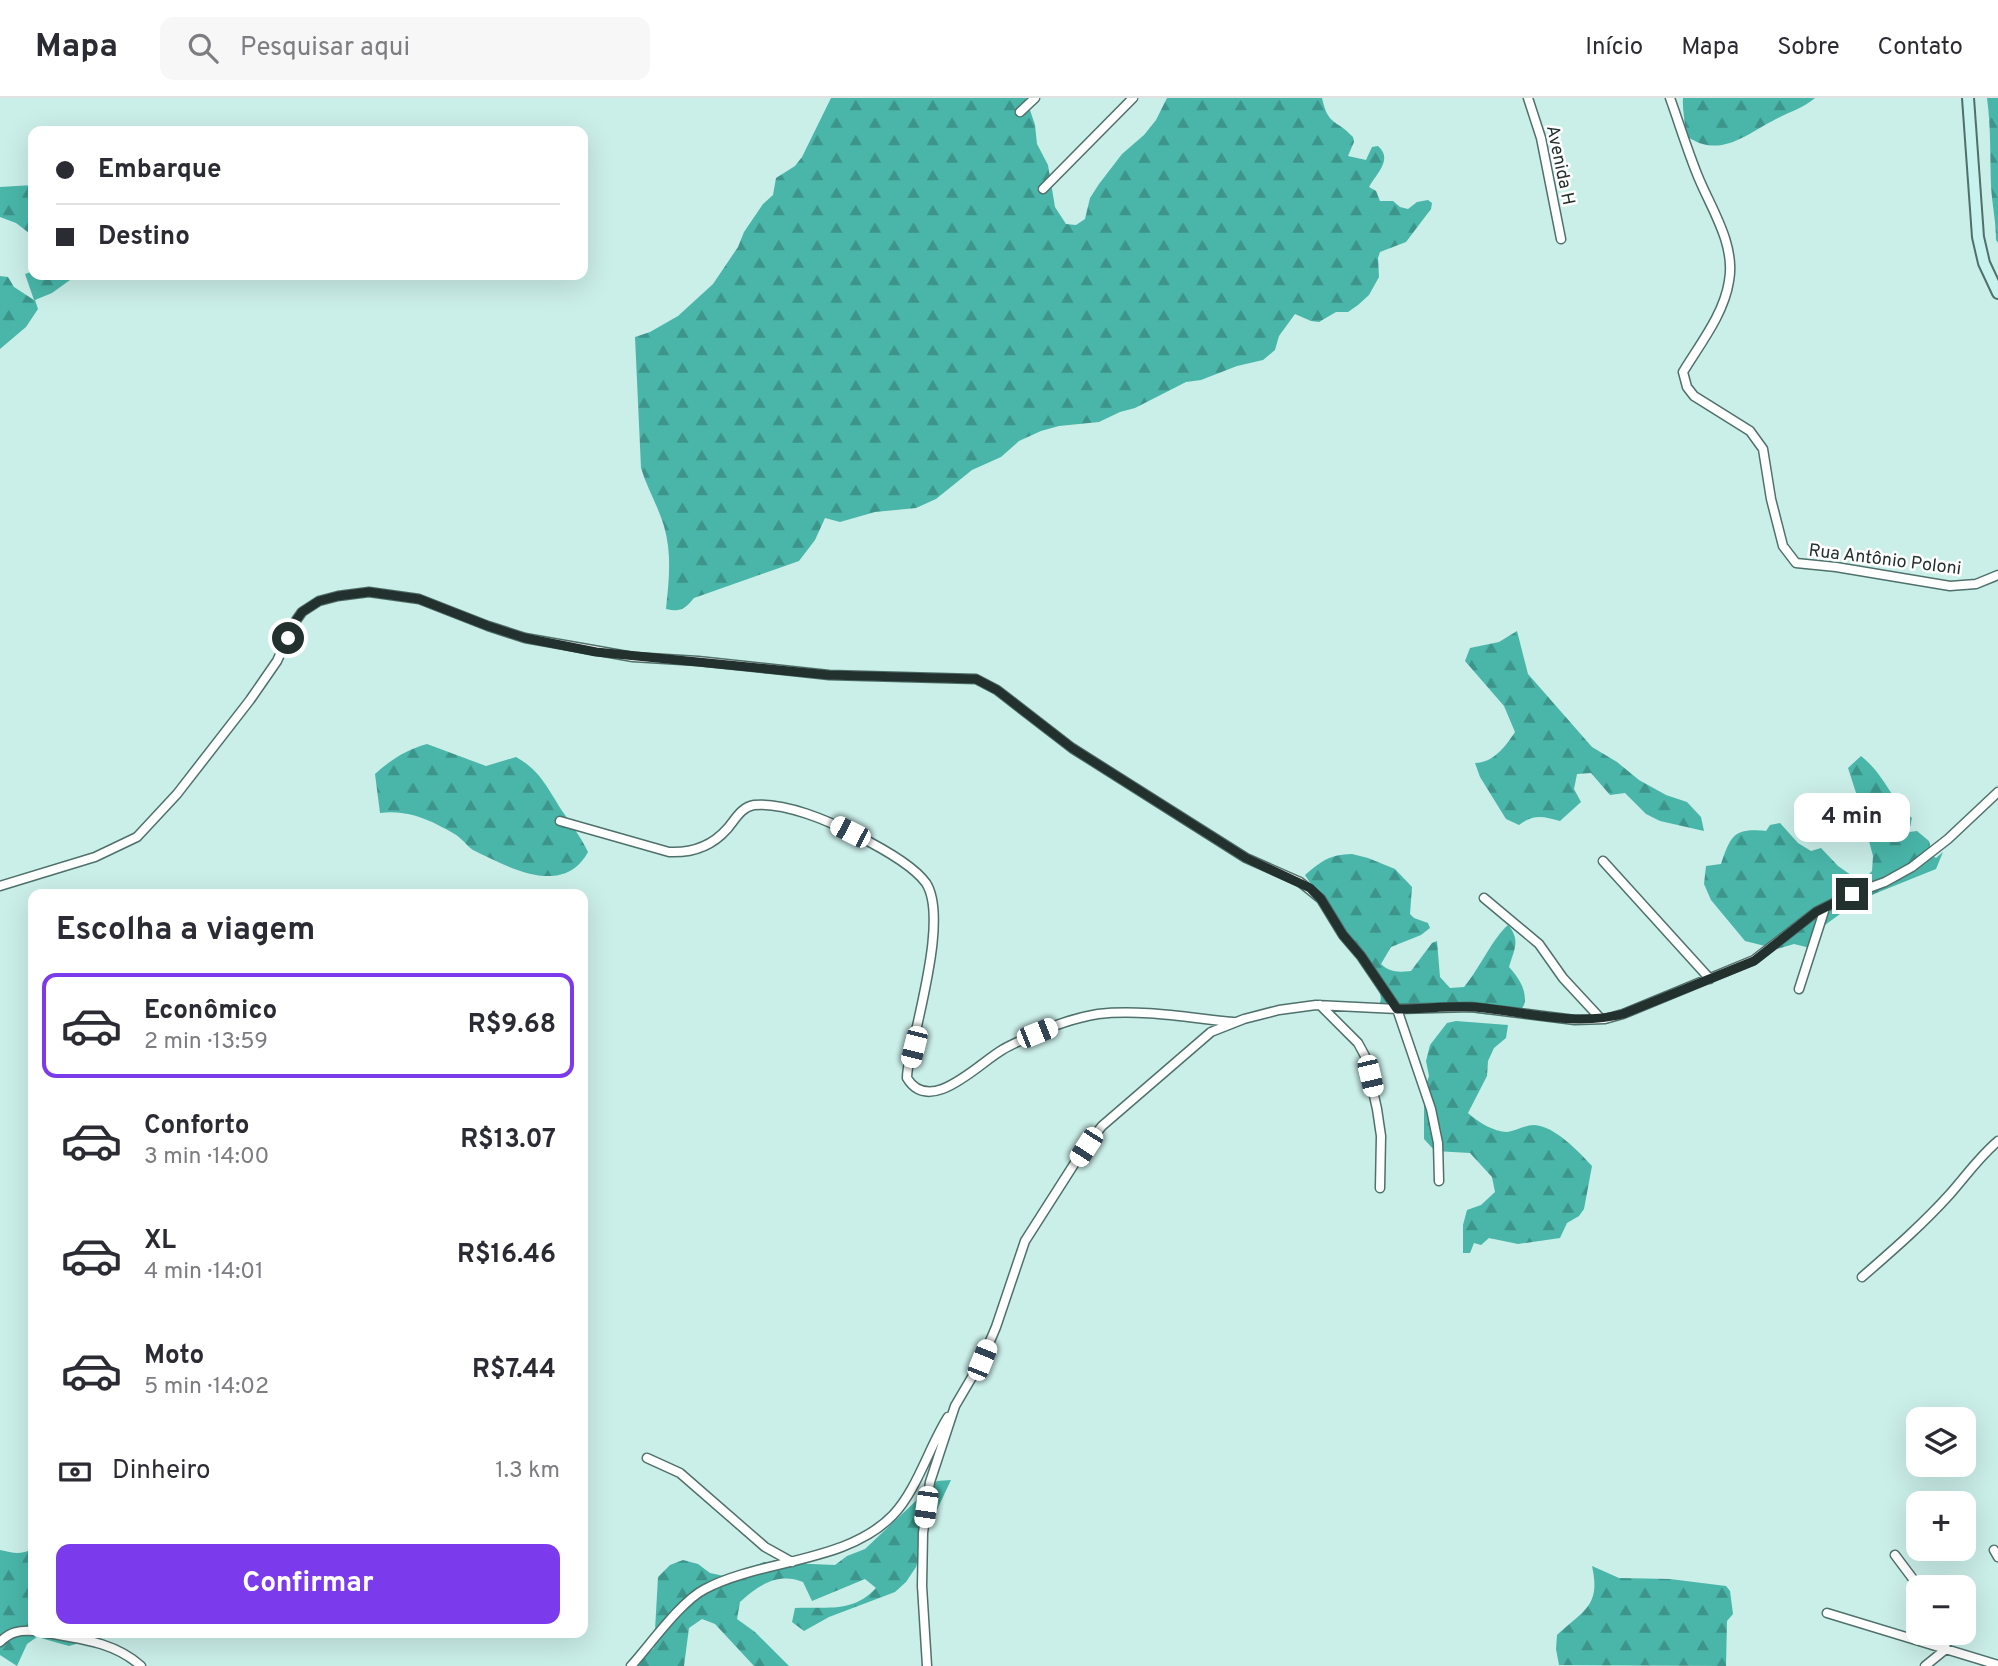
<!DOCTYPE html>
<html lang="pt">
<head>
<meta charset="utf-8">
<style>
  :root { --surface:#fff; --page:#f7f7f7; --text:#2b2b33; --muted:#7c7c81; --line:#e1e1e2; --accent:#7c3aed }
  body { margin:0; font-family:Overpass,sans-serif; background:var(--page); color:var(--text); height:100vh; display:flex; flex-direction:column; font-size:26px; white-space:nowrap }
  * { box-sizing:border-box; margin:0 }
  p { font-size:23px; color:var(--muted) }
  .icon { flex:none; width:38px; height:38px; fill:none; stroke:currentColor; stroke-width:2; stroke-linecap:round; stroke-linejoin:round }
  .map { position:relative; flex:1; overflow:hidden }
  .details { position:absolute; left:28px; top:791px; width:560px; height:749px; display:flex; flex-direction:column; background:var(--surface); border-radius:14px; box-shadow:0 7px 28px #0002 }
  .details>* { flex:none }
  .top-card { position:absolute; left:28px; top:28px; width:560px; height:154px; border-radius:14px; box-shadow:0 7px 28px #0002; display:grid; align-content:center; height:154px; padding:0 28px; background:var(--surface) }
  .fabs { position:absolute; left:1906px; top:1309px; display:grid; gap:14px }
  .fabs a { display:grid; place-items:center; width:70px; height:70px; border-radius:14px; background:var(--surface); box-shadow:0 7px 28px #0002; font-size:35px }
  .end { position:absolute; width:32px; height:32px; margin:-16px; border:9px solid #22302e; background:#fff; box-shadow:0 0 0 4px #fff }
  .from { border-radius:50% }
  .bubble { position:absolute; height:49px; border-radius:14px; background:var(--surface); box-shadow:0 7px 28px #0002; font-size:23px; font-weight:700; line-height:49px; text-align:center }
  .car { position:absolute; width:21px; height:42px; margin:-21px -10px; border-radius:9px; box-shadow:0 0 5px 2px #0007; background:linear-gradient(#fff 24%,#345 0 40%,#fff 0 76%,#345 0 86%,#fff 0) }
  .top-card b { display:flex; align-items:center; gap:24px; height:66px; font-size:26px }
  .top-card b+b { border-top:2px solid var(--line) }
  .top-card i { width:18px; height:18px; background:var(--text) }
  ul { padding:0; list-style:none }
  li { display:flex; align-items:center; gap:21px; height:105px; margin:0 14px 10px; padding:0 14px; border:4px solid transparent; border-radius:14px }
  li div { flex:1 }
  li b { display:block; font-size:26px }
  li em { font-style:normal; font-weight:700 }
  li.selected { border-color:var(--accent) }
  li>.icon { width:63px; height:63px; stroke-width:1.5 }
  h2 { padding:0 28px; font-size:32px; line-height:84px }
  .pay { display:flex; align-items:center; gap:18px; height:77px; padding:0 28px; font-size:26px }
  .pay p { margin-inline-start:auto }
  .action { display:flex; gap:14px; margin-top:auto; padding:14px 28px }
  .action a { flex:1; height:80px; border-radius:14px; background:var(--accent); color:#fff; font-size:28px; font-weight:700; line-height:80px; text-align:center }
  header { display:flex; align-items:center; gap:42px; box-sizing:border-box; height:98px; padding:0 35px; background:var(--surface); border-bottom:2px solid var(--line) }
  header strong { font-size:33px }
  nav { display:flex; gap:38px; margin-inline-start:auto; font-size:24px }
  .search { width:490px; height:63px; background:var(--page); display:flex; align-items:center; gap:18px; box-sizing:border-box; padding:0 24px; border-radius:14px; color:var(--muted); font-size:26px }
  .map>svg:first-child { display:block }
  .forest { fill:url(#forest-firs) }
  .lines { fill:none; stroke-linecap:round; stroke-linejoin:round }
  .street-casing { stroke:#4f706b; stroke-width:11 }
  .secondary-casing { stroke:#4f706b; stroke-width:14 }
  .street { stroke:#fff; stroke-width:8 }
  .secondary { stroke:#c7f2ed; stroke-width:10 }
  .route { stroke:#22302e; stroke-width:9 }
  .labels { text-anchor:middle; stroke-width:5; stroke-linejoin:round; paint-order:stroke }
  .street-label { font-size:18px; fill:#22302e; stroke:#fff }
</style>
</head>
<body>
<header>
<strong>Mapa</strong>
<div class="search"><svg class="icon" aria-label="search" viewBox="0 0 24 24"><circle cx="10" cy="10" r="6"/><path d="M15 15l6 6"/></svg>Pesquisar aqui</div>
<nav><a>Início</a><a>Mapa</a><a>Sobre</a><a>Contato</a></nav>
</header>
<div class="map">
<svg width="1998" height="1568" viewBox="0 0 1998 1568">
  <defs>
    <pattern id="forest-firs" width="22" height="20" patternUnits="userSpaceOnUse" patternTransform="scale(1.75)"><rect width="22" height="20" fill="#49b6a9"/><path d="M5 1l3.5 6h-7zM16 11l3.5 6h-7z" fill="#3c948a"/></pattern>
  </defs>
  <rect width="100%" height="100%" fill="#caeee8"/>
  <!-- forest -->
  <path class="forest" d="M831,0h195l9,27 2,19 11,21 7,42 11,17 10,1 9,-6 5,-21 9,-14 23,-30 22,-19 12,-15 11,-22h155c6,28 14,21 31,39l1,5 -6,14 18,4 6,-13 6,-1c16,14 -3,29 -9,41l7,4 4,10h13l7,6 8,2 9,-7 11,-2 4,3 -1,6 -25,33 -26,10 -2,6 1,19 -10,18 -11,10 -10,7h-12l-17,10 -8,-1 -16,-7 -16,22 -4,14 -12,10 -26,6 -36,14 -15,2 -51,26 -15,4 -21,10 -40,4 -18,5 -22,10 -18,16 -29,13 -36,29 -20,9 -41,4 -35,10 -15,-4 -10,22 -16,21 -105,37c-10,12 -14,14 -28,11 3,-29 6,-55 -2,-83 -6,-20 -17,-38 -23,-58l-6,-131 15,-5 28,-16 35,-32 25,-37 6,-15 19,-28 10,-9 3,-17 19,-12 7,-9z
    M1683,0h132c-13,11 -24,13 -39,21 -31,16 -57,41 -91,16 1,-12 -3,-24 -2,-37z
    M1987,0h11v145l-2,-3c0,-19 -4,-36 -5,-54 -1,-30 0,-59 -4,-88z
    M33,87v51l-17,-13 -16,-6v-30z
    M31,174l2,3h44l-25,18 -17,7 3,9 -12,18 -26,22v-73l8,1 6,10 20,13 -9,-26z
    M1517,533l11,43 64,73 25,15 22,18 27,15 21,7 14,15 3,14 -44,-10 -14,-7 -21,-21 -15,2 -19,-22 -14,1 -3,15 7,13 -21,19c-17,-5 -27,-7 -41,4l-13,-6 -26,-42 -5,-14c18,0 31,-17 40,-31l-11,-26 -39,-45 5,-13 29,-6z
    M427,646l59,22 30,-9c26,14 33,35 49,58 8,12 17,24 23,37 -25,46 -80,15 -115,-2 -5,-3 -7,-7 -12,-11 -6,-6 -16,-10 -23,-14 -17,-9 -38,-15 -58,-12l-5,-39c15,-14 33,-25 52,-30z
    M1861,658c25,20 29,43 51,62l-3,14 8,-1 12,10 4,15 3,2 7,-6 -7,17 -62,25 -27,15 -29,21 -8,18 -16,-4 -17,5 -32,-8 -34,-41 -7,-16 2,-18 15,-2c10,-29 13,-36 45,-33l4,-6 10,-2 18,20 13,8 10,-3 17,18 23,16 11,-11 1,-15 -8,-30 1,-15 -8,-12 -10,-31z
    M1352,756l16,4 27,11 17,18 -2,27 4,4 14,5 2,5 -9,7 -30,12 -10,17c9,9 18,8 30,7l21,-28 5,-2 3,36 10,11 14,-1c16,-19 28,-48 44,-62 13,15 6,25 1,42 9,10 16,20 16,33 -1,25 -56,11 -72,10 -25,0 -51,8 -76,0 3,-6 5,-10 3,-16 -4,-14 -14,-22 -21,-33 -18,-29 -35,-58 -54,-86 18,-15 24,-20 47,-21z
    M1456,923l52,4 -2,13 -12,10 -6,13 -1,15 -19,37c10,9 26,19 39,19 9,-1 18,-7 27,-7 21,1 45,27 58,41l-8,43 -5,7 -12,7 -7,15 -42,6 -29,-6 -8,7 -7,-2 -4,10h-7v-28l4,-15 14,-5 14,-13 -3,-15 -22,-24 -35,-2 -11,-12v-48l5,-15 -3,-15 4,-16 17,-22z
    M951,1382l-24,51 -11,36 -10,15 -11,10 -66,25 -25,14 -12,-9 3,-14c31,-2 57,6 81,-20l-11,-9 -53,22 -9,-19c-25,-10 -44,3 -63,20l-3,17 18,13 34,34h-35l-39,-42 -13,-5 -13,9 -5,38h-50l20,-18 4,-71 12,-12 13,-5 15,4 12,9 14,3 15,-3 25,-11 71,3 12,-9 18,-7 72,-68z
    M33,1451v84h45l1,6 -3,5 -7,2 -32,-9 -10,7 -10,22 -17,-11v-105c13,3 20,5 33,-1z
    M1592,1468l27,12 51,1 56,7 4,5 3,23 -6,7 -1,45 -167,-1 -3,-16 1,-14c27,-25 44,-29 35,-69z"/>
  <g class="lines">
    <!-- street casing -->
    <g class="street-casing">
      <path id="street" d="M1528,0l13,40 20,101
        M1670,0c9,25 17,51 27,76 13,33 39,70 32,107 -5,33 -29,63 -46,91l4,15 7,9 56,35 13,18 8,50 12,47 13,17 40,4 114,19 26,-2 22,-9
        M1020,14l15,-14
        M1043,91l90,-91
        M560,723l109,31c22,1 43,-6 58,-23 8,-9 14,-22 27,-24 31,-3 75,16 102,30 20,10 57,30 70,48 20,31 -4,117 -11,153 -2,13 -8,28 -8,42 23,38 71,-14 95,-28 8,-5 16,-8 24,-12 23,-11 47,-20 72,-24 44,-5 92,4 135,8
        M1603,763l107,118
        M0,788l95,-29 42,-20 40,-43 73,-94 27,-39 18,-39 7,-10 17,-11 19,-5 31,-4 50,7 69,27 37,12 108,19 65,4 131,14 147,4 21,11 75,58 174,110 54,24 21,17 22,36 18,21 36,53 34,100 7,34 1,38
        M1484,800l55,46 24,34 38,41
        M1799,891l26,-81
        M1320,907l38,38 7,13 12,53 4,27 -1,52
        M1862,1179c31,-27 61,-53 88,-83 16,-18 29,-37 48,-53
        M647,1360l33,15 85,74 27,15
        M1994,1452l4,7
        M1895,1457l24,32
        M1827,1515l171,52
        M47,1535c34,6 67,9 94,33
        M0,1544c10,-10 19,-12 33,-11
        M631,1568c19,-21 50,-65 74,-77 57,-30 142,-26 188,-74 24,-25 36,-68 55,-98
        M927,1568l-5,-80 1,-53 7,-51 25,-76 27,-46 14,-33 29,-86 60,-94 17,-21 109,-94 33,-13 35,-9 37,-5 81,4 74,-2 104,13 30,-1 18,-5 131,-54 62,-48 36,-18 33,-12 27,-15 36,-28 50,-47
        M1925,1568l21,-17 -3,-16"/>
    </g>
    <!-- secondary casing -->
    <g class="secondary-casing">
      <path id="secondary" d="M1968,0l10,139 6,26 14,30"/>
    </g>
    <!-- street -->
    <use href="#street" class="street"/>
    <!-- secondary -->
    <use href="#secondary" class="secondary"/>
  </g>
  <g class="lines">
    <!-- route -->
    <path class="route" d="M288,540l7,-16 7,-10 17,-11 19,-5 31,-4 50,7 69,27 37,12 71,14 233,23 147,4 21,11 75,58 174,110 64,30 11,11 22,36 18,21 36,53c25,0 51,-3 76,-2 50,4 100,20 150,7l131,-53 62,-49 36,-18"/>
  </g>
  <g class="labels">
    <!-- street labels -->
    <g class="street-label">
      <text transform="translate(1561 67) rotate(78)" y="6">Avenida H</text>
      <text transform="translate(1885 461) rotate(7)" y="6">Rua Antônio Poloni</text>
    </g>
  </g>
</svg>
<div class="fabs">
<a><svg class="icon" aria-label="layers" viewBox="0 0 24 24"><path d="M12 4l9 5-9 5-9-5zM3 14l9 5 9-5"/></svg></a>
<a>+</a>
<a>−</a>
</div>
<i class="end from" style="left:288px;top:540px"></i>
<i class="end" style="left:1852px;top:796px"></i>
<div class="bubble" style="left:1794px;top:695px;width:116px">4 min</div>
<i class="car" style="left:850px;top:734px;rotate:297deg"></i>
<i class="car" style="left:1037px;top:935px;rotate:68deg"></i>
<i class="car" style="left:914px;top:949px;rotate:194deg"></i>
<i class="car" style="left:1370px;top:978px;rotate:167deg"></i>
<i class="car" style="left:1086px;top:1049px;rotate:213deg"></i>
<i class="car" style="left:982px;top:1262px;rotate:22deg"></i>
<i class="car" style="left:926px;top:1409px;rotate:188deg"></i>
<div class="top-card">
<b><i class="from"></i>Embarque</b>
<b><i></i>Destino</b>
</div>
<section class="details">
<h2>Escolha a viagem</h2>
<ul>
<li class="selected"><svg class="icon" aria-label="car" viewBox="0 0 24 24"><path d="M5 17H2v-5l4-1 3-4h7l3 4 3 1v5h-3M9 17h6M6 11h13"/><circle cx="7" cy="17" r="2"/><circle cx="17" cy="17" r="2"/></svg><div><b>Econômico</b><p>2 min · 13:59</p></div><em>R$9.68</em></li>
<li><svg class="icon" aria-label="car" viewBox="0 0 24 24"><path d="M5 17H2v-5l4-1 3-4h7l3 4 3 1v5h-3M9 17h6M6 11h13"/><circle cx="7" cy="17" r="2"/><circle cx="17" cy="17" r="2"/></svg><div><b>Conforto</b><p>3 min · 14:00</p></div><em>R$13.07</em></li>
<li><svg class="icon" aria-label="car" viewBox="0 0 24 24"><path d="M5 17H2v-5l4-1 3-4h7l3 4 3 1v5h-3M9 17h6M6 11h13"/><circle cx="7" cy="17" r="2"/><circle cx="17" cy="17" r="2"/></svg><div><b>XL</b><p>4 min · 14:01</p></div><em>R$16.46</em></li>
<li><svg class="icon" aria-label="car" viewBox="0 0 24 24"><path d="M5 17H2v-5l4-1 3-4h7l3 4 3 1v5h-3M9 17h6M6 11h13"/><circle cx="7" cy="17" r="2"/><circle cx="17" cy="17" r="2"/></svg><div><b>Moto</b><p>5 min · 14:02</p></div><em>R$7.44</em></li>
</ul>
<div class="pay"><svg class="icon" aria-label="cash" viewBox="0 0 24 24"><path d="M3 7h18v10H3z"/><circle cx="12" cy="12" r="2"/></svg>Dinheiro<p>1.3 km</p></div>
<div class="action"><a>Confirmar</a></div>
</section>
</div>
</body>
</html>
